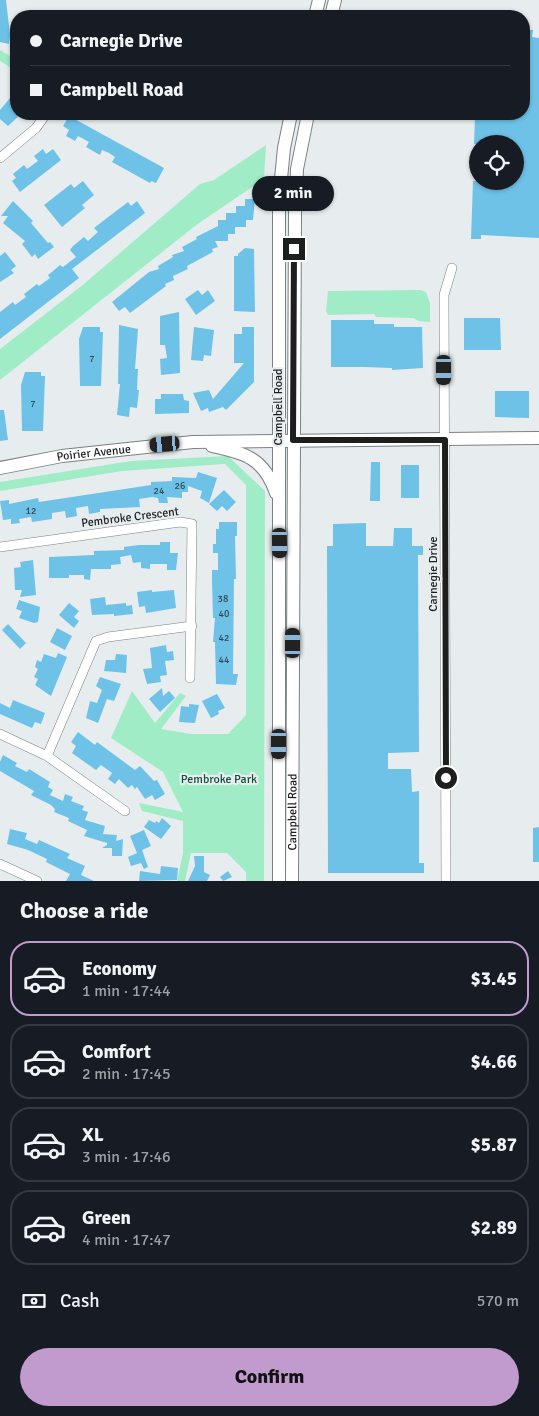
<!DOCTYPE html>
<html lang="en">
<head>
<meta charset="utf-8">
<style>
  :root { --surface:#171b24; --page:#242831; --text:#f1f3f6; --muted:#9ea1a6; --line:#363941; --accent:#c19bce }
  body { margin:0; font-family:Signika,sans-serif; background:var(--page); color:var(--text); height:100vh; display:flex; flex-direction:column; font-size:19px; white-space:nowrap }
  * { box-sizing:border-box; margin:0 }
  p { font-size:16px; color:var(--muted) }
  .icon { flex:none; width:28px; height:28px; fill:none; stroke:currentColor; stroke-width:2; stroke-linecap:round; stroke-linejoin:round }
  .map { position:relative; height:881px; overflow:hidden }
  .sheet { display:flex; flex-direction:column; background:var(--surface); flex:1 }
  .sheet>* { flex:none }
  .banner { position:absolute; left:10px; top:10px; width:520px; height:110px; border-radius:20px; box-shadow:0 1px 4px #0004; display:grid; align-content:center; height:110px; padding:0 20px; background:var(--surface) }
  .buttons { position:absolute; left:469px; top:135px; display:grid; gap:10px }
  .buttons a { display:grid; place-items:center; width:55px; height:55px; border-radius:50%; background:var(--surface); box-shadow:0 1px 4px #0004; font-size:25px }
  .end { position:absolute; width:22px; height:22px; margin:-11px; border:6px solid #1d1f1f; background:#fff; box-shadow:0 0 0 2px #fff }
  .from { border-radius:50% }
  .bubble { position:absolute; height:35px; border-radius:18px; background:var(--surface); box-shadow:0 1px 4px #0004; font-size:16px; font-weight:800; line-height:35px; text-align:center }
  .car { position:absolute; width:15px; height:30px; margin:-15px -8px; border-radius:6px; box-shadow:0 0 4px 1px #0007; background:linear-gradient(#222 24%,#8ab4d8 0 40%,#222 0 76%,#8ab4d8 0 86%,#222 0) }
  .banner b { display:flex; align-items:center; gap:18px; height:48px; font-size:19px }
  .banner b+b { border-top:1px solid var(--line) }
  .banner i { width:12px; height:12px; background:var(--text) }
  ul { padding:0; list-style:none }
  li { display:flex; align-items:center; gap:15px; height:75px; margin:0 10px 8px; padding:0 10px; border:2px solid var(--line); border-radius:20px }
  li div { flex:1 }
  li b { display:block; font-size:19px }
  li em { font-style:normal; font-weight:800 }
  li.on { border-color:var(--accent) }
  li>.icon { width:45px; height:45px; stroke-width:1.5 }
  h2 { padding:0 20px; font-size:22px; line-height:60px }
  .pay { display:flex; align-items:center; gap:12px; height:55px; padding:0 20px; font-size:19px }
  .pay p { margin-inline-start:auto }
  .cta { display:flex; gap:10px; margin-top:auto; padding:10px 20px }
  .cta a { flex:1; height:58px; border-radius:30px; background:var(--accent); color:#111; font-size:20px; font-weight:800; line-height:58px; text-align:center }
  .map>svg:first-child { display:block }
  .green { fill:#a0ecc6 }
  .building { fill:#6ec2e7 }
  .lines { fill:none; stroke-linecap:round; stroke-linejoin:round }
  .street-casing { stroke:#7b8182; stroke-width:10 }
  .secondary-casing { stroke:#7b8182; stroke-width:14 }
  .street { stroke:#fff; stroke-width:9 }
  .secondary { stroke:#fff; stroke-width:12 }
  .route { stroke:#1d1f1f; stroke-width:6 }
  .labels { text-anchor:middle; stroke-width:4.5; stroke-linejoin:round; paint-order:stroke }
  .number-label { font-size:10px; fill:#314851 }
  .street-label { font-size:12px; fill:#1d1f1f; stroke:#e7edee }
  .park-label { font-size:12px; fill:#0e4f36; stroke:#e7edee }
</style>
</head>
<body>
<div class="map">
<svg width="539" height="881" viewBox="0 0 539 881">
  <rect width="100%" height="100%" fill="#e7edee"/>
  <!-- green -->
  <path class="green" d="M0,50l16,10v11l-16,-10z
    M266,145l-2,34 -65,44 -199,157v-31l84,-65 116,-100 14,-4z
    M420,290l6,2 4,11v19l-11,-1 -6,-3 -37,-1 -2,-3 -46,1 -2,-4 2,-20z
    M228,456l37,35 -1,390h-18v-9l-19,-19h-36l-6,28h-8l6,-28v-32l-41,-10 -3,-8 44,9 -20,-40 -52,-34 21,-47 23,32 25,-30 6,3 -25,33 30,5h37l18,-19v-230l-21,-21 -103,7 -122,20v-9l131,-21z"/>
  <!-- building -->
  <path class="building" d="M0,0h6l4,35 -1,9 -9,-2z
    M524,30h9l-1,7 7,1v200l-58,-3v4h-10l2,-58h42v-37h-41l1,-28h12v-2h37z
    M16,91v23h5l-13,12 -8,-7v-9z
    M69,116l95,52 -8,15 -5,-2 -1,2 -38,-21 3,-5 -6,-4 -7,-3 -2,5 -14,-8 3,-5 -11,-6 -3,5 -9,-5 3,-6 -6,-4z
    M43,149l3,5 7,-5 8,11 -41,32 -8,-11 4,-3 -3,-4 11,-9 3,4 11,-8 -4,-5z
    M83,181l11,14 -12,10 3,3 -23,19 -18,-22 27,-21 3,4z
    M245,199h10l-2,21h-7v7h-11v7h-7v7h-13l3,6 -6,2 1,3 -26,14 1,3 -15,7 1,4 -9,4 1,2 -36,27 -5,-6 -6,4 -7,-9 37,-30 10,-3 -1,-3 15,-9 -1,-2 12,-4 -2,-4 15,-8 -1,-2 22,-11v-6h8v-7h10v-7h9z
    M13,201l20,20 -2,2 17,20 2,-1 4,5 -16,12 -3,-5 -3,3 -10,-13 3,-3 -22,-18 5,-7h-7z
    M137,201l8,12 -73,56 7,9 -79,61v-27l13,-10 2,3 11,-8 -2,-3 13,-10 2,2 11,-8 -2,-3 5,-4 7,-6 3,2 13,-10 -6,-7 3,-4 11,-9 4,4 10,-9 -4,-4 9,-7 25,-19 3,4z
    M245,248l9,1 1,63 -21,-1v-55h4v-2z
    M5,252l11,14 -5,4 3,3 -14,9v-26z
    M198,290l4,5 6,-5 7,11 -19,14 -11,-16z
    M179,312l1,61 -19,2 -1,-16 7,-1 -2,-13h-5v-29z
    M464,318h36l1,32h-37z
    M331,320h43v4h20v3h28l1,41 -31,2v-2l-28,-1h-33z
    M119,325l19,4 -3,40h3l-1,21h2l-2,18 -7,-1 -1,10 -12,-2 3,-31h-2z
    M83,327h17v5h3l-2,54h-21l-1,-47z
    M194,327l20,3 -3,26 -7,-1 -1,6 -12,-1z
    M242,327h12v55l-28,28 -3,-3 -14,5 -1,-4 -7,3 -8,-18 16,-3 4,9 31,-36h-10v-29h8z
    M25,372h16v4h4l-2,55h-21l-1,-46z
    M495,391h34v27l-34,-1z
    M161,394h22l1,6 5,1v12l-34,1v-15h6z
    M0,410h4l4,30 -8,1z
    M371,462h9v39h-10z
    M401,465h18v33h-18z
    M198,472l19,6 -8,25 -9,-5 2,-7 -14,-5v6h-6v6l-15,-1 1,6h-9l-1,-5 -6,-1 -13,2 1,8 -40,2v3l-11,2 -1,-8 -12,2 1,8 -11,2 -1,-7 -13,2v6l-20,3 -1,-5 -12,2 1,4 -9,1v-5l-8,1 -3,-19 9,-1v4l29,-6 1,4 112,-17v-3l21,-1v-4l24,1z
    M224,490l12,12 -9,9 -5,-5 -5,5 -8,-7z
    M219,522h18v14h-2l1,43h-2l-1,95h5l-2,11 -20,-1 -1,-42h-2l2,-24h-2l-1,-37v-11h6v-17h-5v-9h3v-15h3z
    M366,523v23h27l1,-18h18v18h11v9h-5l1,197 -31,1v16h23l1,23 7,-1v72h5v10h-96l-1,-327h6v-22z
    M160,542h10v11h8l-2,17h-9v-6h-17v5l-9,-1v-6l-8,1 -2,-8 -11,2 1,7 -10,1v4h-20l-1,11 -6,-1v-4h-15v3h-20v-21l45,-2v-4l30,-1v-3l15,-2h21z
    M33,560l3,35 -16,2 2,-7h-7l-1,-22 7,-1 -1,-5z
    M152,590v2l22,-2 2,18 -30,5 -1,-7 -6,1 -2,-15z
    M105,597l1,8 20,-2v3l6,-1 1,9 -19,2v-2l-22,1 -2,-16z
    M19,600l21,7 -2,15 -4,1 -15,-5 3,-7 -6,-2z
    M69,603l10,8 -5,6 5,4 -5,7 -15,-13z
    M8,624l18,19 -6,6 -18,-19z
    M57,628l15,8 -7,14 -15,-8z
    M166,645l1,7 6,-1 1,9 -9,1 2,14 -7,1 1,6 -14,2 -4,-15 9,-1 -2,-20z
    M58,653l9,4 -16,39 -16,-11 3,-6 -4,-2 4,-8 -3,-2 2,-7 4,2 3,-8 12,4z
    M116,654l11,1 -1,18 -22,-2 2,-11h9z
    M100,677l21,7 -7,17 -7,-2 -9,24 -12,-5 4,-17 7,2 5,-13 -6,-4z
    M162,688l1,8 6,-5 6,7 -15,14 -11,-13z
    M217,694l8,14 -7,3 1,3 -8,4 -9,-17z
    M13,700l32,13 -4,11 -6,-2 -3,6 -32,-14v-11l10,5z
    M189,704l10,1 -4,18 -16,-1 2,-16 8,1z
    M78,732l17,13 2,-3 38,28 5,-4 14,15 3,-1 8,14 -10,6 -3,-5 -7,4 -8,-12 -2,2 -3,-4 -4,3 -9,-9 -4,5 -7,-5 4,-6 -11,-8 -5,5 -24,-17 4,-7 -5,-4z
    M3,755l14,8 -2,3 12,6 2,-3 21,13 -2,5 5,3 -3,5 13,6 2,-7 8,3 -2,4 13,5 -2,4 6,2 -3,8 20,6 -2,8 14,1 -1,6 7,-2 -1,17h-10v-8h-10l5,-3v-2l-23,-7 3,-6 -19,-9 1,-3 -15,-6 1,-3 -4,-4 -20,-10 3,-4 -34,-20v-9z
    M162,818l9,8 -10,13 -17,-12 5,-7 6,3 1,-2 3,2z
    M539,827v35h-6v-34z
    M10,829l17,4 -2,6 12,5 2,-4 31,14 -3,4 18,8 -4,9 13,6h-28l4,-7 -24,-12 1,-3 -19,-9 -21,-6z
    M144,830l7,16 -9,4 6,17 -4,2 -3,-6 -10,3 -3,-9 9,-4 -7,-17z
    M194,856h10v16l6,3 -3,6h-19l7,-15z
    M161,866l17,2 -1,12 -38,1 1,-10 20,3z
    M228,871l4,6 -9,4 -3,-4z"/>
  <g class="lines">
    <!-- street casing -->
    <g class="street-casing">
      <path id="street" d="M0,158l36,-30 10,-14
        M0,547l180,-25 12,2 -2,154
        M0,734l47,22 78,55
        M47,756l49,-115 12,-4 84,-11
        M0,864l37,17
        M446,881l-2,-586 8,-27"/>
    </g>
    <!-- secondary casing -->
    <g class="secondary-casing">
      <g id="secondary">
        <path d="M315,16l4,-16"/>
        <path d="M331,16l4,-16"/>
        <path d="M212,446c33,7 52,12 64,47"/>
        <path id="s1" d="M0,468l62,-12 131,-14 346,-4"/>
        <path d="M279,881v-682l5,-51 7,-34"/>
        <path id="s2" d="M292,881l3,-667 2,-45 11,-55"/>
      </g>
    </g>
    <!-- street -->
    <use href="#street" class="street"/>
    <!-- secondary -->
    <use href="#secondary" class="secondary"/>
  </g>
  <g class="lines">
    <!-- route -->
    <path class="route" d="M294,249l-1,191h152l1,338"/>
  </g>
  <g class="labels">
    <!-- number labels -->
    <g class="number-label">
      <text x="92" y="362">7</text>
      <text x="33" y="407">7</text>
      <text x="180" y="489">26</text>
      <text x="159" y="494">24</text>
      <text x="31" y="514">12</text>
      <text x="223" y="602">38</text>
      <text x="224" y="617">40</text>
      <text x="224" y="641">42</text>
      <text x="224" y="663">44</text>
    </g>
    <!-- street labels -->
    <g class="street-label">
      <text transform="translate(278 407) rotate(-90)" y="4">Campbell Road</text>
      <text dy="4" stroke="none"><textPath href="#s1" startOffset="95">Poirier Avenue</textPath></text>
      <text transform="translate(130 517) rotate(-7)" y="4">Pembroke Crescent</text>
      <text transform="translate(433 574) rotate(-90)" y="4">Carnegie Drive</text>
      <text dy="4" stroke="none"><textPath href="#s2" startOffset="69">Campbell Road</textPath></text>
    </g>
    <!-- park labels -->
    <g class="park-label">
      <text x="219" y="783">Pembroke Park</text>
    </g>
  </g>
</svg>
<div class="buttons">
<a><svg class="icon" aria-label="locate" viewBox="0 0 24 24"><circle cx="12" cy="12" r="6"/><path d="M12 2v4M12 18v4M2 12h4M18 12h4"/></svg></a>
</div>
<i class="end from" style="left:446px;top:778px"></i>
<i class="end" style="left:294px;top:249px"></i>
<div class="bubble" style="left:252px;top:176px;width:82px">2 min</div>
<i class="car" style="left:444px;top:370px;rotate:180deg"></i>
<i class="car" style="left:165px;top:444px;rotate:265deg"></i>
<i class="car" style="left:280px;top:543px;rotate:179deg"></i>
<i class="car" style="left:293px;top:643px;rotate:0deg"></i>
<i class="car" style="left:279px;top:744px;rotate:180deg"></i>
<div class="banner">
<b><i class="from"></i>Carnegie Drive</b>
<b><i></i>Campbell Road</b>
</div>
</div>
<section class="sheet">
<h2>Choose a ride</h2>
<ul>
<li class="on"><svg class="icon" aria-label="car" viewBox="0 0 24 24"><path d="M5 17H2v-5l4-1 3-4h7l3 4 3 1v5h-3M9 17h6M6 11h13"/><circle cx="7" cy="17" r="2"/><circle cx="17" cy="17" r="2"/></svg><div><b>Economy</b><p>1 min · 17:44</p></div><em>$3.45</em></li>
<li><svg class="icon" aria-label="car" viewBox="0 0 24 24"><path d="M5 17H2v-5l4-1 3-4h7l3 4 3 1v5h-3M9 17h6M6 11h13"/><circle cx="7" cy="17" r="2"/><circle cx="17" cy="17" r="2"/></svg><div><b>Comfort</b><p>2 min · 17:45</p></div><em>$4.66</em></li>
<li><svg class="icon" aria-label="car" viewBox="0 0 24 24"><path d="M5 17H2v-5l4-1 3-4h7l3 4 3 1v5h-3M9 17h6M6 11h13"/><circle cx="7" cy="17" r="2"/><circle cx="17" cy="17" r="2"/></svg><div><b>XL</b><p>3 min · 17:46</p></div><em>$5.87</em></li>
<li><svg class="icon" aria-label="car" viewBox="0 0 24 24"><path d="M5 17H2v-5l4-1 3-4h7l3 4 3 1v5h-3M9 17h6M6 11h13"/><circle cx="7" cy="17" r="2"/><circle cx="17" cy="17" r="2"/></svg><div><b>Green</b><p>4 min · 17:47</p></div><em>$2.89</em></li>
</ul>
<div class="pay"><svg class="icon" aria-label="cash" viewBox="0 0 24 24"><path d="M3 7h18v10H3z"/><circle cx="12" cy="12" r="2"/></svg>Cash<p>570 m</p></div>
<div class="cta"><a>Confirm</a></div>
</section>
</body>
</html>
